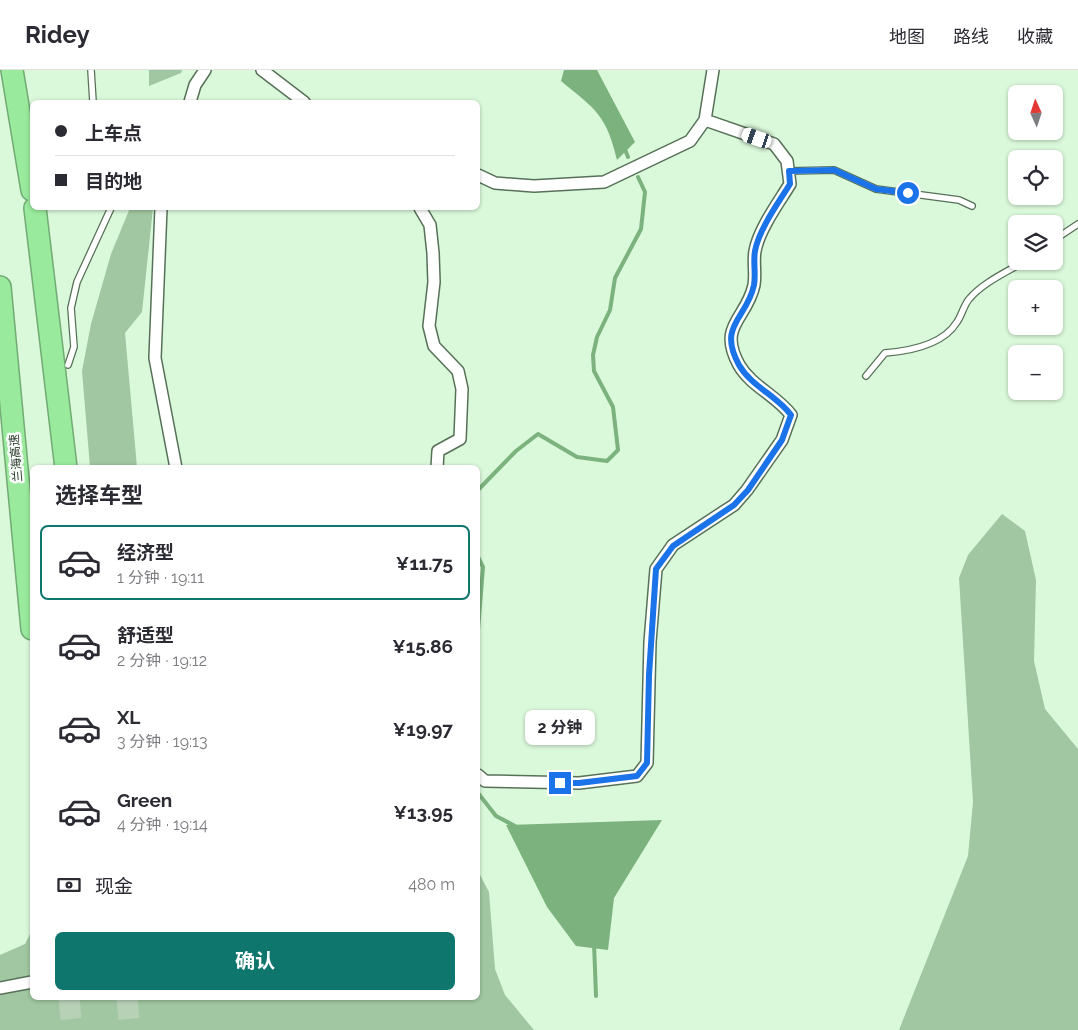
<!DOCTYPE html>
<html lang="zh">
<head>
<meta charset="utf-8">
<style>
  :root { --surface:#fff; --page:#f7f7f7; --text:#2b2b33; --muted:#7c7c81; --line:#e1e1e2; --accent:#0f766e }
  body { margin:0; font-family:Raleway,"Noto Sans SC",sans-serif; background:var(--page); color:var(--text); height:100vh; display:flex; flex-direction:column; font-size:19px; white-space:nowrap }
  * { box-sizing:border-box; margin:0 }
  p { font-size:16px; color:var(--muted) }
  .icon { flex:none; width:28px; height:28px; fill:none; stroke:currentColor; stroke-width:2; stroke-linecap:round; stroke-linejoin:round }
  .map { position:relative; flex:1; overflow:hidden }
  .drawer { position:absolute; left:30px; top:395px; width:450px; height:535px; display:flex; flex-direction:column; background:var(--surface); border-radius:8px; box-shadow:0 1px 4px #0004 }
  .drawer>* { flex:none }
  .banner { position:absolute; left:30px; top:30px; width:450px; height:110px; border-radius:8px; box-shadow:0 1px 4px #0004; display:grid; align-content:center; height:110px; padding:0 25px; background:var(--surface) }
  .needle { width:32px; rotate:357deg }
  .fabs { position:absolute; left:1008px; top:15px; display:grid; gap:10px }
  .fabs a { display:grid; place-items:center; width:55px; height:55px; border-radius:8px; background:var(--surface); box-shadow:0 1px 4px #0004; font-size:25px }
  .end { position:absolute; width:22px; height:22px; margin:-11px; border:6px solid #1a73e8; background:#fff; box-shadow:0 0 0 2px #fff }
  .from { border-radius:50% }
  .bubble { position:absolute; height:35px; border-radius:8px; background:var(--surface); box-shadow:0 1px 4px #0004; font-size:16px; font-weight:700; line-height:35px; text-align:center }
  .car { position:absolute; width:15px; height:30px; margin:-15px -8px; border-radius:6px; box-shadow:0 0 4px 1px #0007; background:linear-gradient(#fff 24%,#345 0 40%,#fff 0 76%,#345 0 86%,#fff 0) }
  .banner b { display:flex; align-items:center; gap:18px; height:48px; font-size:19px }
  .banner b+b { border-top:1px solid var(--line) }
  .banner i { width:12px; height:12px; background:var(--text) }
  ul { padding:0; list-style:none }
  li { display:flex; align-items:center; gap:15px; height:75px; margin:0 10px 8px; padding:0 15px; border:2px solid transparent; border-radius:8px }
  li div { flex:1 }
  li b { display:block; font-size:19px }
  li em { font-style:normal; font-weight:700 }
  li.current { border-color:var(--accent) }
  li>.icon { width:45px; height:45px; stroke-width:1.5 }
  h2 { padding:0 25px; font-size:22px; line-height:60px }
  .pay { display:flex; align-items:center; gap:12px; height:55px; padding:0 25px; font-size:19px }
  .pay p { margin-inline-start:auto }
  .action { display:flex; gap:10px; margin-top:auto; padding:10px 25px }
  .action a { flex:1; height:58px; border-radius:8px; background:var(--accent); color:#fff; font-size:20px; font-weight:700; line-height:58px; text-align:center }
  header { display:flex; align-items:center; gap:30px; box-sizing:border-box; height:70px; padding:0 25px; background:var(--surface); border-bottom:1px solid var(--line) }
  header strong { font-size:24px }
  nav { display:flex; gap:28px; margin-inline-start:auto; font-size:18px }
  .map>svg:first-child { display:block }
  .green { fill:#a0c7a1 }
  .water { fill:#7cb27e }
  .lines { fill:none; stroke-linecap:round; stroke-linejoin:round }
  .stream { stroke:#7cb27e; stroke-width:4 }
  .motorway-tunnel { stroke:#b7d1b7; stroke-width:21; stroke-dasharray:21 11; stroke-linecap:butt }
  .service-casing { stroke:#577158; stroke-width:8 }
  .minor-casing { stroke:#577158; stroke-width:14 }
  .motorway-casing { stroke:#72ab74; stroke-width:24 }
  .service { stroke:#fff; stroke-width:5.5 }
  .minor { stroke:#fff; stroke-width:11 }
  .motorway { stroke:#99ea9d; stroke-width:21 }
  .route { stroke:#1a73e8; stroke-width:6 }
  .labels { text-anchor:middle; stroke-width:5; stroke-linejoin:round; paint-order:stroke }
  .street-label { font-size:12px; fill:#293529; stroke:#f7fdf7 }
</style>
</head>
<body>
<header>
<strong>Ridey</strong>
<nav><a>地图</a><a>路线</a><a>收藏</a></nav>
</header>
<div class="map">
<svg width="1078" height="960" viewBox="0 0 1078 960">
  <rect width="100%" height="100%" fill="#daf8da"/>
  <!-- green -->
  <path class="green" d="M149,0h33l-1,3 -32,13z
    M130,138h23l-11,104 -17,21 12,134h-47l-8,-96 9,-47 20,-70z
    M1002,444l23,17 11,49 -2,81 11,48 33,40v281h-179l69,-174 5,-54 -14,-224 9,-23z
    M478,801l11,21 6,77 10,26 29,35h-534v-75l25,-11 7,-14v68h446z"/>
  <!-- water -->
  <path class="water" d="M564,0h33l38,72 -18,18c-11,-46 -21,-50 -56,-79z
    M662,750l-48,78 -6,52 -32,-4 -29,-39 -41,-82z"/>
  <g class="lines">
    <!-- stream -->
    <path class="stream" d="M624,77l4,10
      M478,420l38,-39 22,-17 39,23 30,4 11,-11 -5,-43 -19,-36 -1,-16 4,-18 13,-27 5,-32 26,-49 4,-37 -7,-15
      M478,487l5,10 -5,63
      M478,723l18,23 19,10
      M594,873l2,53"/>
    <!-- motorway-tunnel -->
    <path class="motorway-tunnel" d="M69,928l3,32
      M127,928l3,32"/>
    <!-- service casing -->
    <g class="service-casing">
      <path id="service" d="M91,0l2,32
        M789,101l45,-1 42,19 83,11 13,6
        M1054,170l24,-16
        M68,295l6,-18 -3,-39 6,-26 34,-74
        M866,306l19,-23c25,-2 58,-8 72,-31 5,-7 7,-18 13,-24 14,-16 37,-26 55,-37"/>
    </g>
    <!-- minor casing -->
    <g class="minor-casing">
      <path id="minor" d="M262,0l42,32
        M190,32l5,-17 10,-15
        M478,105l17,8 39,3 70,-4 86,-41 15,-21 8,-50
        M161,138l-6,150 21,110
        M420,138l10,17 3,28 1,29 -5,44 5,20 24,25 4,18 -2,50 -22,12 -1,17
        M478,705l7,6 94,2 58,-7 10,-13 3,-121 6,-73 17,-24 61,-40 13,-15 35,-50 9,-25c-14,-19 -40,-29 -52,-50 -22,-40 8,-46 15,-80 2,-11 -1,-23 1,-34 4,-22 24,-49 35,-67l-3,-23 -13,-17 -69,-24
        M0,918l32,-6"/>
    </g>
    <!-- motorway casing -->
    <g class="motorway-casing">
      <path id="motorway" d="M12,0l20,120
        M35,138l31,260
        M0,217l32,342"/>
    </g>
    <!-- service -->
    <use href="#service" class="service"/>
    <!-- minor -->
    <use href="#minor" class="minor"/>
    <!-- motorway -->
    <use href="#motorway" class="motorway"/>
  </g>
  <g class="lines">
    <!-- route -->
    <path class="route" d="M560,713h19l58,-7 10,-13 2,-88 7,-106 17,-23 61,-41 14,-15 34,-50 9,-25c-14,-19 -40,-29 -52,-50 -22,-40 8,-46 15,-80 2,-11 -1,-23 1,-34 4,-22 24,-49 35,-67l-1,-13 45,-1 42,19 32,4"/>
  </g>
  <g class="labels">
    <!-- street labels -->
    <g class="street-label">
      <text transform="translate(16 388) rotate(-95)" y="4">兰海高速</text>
    </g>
  </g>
</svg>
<div class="fabs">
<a><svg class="needle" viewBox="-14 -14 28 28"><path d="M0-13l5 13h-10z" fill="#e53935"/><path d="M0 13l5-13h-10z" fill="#7c7c81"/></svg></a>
<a><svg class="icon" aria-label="locate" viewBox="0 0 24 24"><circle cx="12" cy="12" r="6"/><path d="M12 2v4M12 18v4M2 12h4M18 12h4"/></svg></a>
<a><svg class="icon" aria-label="layers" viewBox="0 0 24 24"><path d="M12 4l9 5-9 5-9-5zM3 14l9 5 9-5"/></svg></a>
<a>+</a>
<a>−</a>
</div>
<i class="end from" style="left:908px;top:123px"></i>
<i class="end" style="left:560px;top:713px"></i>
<div class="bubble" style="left:525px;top:640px;width:70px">2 分钟</div>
<i class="car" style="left:757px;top:68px;rotate:289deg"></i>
<div class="banner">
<b><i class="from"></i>上车点</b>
<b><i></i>目的地</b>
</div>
<section class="drawer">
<h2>选择车型</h2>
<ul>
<li class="current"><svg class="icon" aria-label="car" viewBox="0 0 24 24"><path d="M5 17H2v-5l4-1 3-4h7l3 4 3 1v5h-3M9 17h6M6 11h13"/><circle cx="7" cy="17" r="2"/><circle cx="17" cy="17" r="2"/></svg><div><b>经济型</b><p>1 分钟 · 19:11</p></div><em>¥11.75</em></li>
<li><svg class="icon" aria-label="car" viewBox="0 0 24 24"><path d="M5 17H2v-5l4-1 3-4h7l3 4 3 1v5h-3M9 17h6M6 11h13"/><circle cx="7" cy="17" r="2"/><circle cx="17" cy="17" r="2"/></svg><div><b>舒适型</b><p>2 分钟 · 19:12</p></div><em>¥15.86</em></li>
<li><svg class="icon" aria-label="car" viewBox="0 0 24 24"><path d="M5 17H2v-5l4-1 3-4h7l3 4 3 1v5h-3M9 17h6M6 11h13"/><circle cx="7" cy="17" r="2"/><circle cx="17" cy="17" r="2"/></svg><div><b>XL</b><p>3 分钟 · 19:13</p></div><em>¥19.97</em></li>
<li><svg class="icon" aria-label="car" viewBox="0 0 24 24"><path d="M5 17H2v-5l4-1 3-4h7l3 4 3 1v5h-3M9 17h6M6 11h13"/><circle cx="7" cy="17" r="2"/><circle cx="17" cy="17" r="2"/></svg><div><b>Green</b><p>4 分钟 · 19:14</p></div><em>¥13.95</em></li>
</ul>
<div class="pay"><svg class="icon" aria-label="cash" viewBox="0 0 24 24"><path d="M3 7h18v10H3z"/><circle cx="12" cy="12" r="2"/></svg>现金<p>480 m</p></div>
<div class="action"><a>确认</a></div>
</section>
</div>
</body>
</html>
